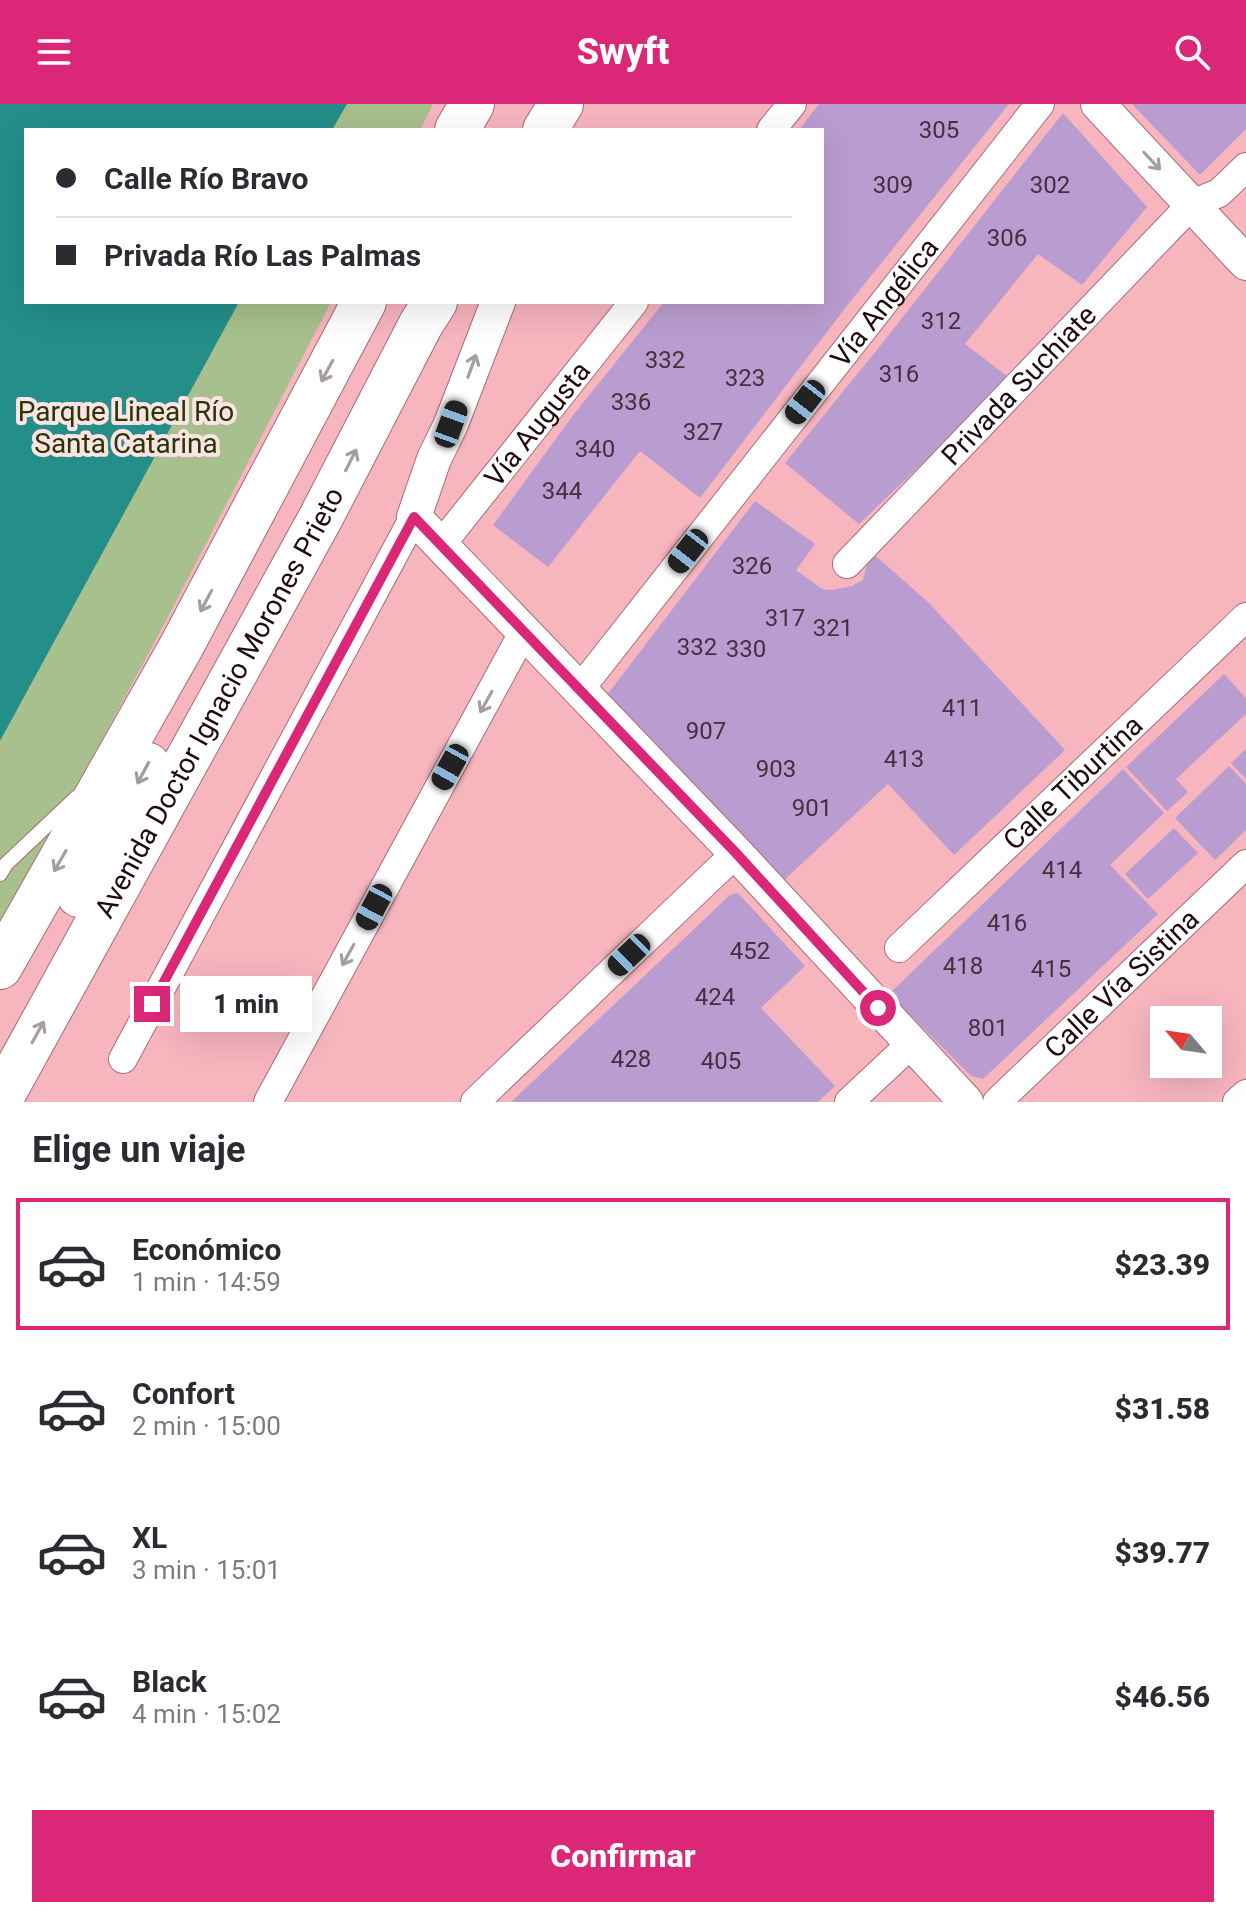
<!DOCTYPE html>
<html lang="es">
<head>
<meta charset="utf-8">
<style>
  :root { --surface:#fff; --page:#f2f2f3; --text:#2b2b33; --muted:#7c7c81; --line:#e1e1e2; --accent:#db2777 }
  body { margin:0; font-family:Roboto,sans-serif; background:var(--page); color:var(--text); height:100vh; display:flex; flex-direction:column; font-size:30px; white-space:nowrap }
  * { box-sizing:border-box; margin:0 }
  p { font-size:26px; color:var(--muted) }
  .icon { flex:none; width:44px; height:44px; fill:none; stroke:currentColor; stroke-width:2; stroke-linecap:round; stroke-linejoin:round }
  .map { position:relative; height:998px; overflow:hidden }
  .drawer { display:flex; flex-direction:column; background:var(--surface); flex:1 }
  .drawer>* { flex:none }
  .hud { position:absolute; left:24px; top:24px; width:800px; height:176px; border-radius:0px; box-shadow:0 8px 32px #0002; display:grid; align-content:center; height:176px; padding:0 32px; background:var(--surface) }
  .needle { width:52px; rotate:299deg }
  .tools { position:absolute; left:1150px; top:902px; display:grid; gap:16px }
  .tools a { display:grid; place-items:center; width:72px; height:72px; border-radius:0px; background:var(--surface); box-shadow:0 8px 32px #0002; font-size:40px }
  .end { position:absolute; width:36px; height:36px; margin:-18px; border:10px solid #db2777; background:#fff; box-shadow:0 0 0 4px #fff }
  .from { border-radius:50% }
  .bubble { position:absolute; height:56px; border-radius:0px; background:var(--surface); box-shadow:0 8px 32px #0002; font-size:26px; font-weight:800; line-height:56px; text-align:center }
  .car { position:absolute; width:24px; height:48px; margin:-24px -12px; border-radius:10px; box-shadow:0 0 6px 2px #0007; background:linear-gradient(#222 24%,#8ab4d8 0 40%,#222 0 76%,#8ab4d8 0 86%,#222 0) }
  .hud b { display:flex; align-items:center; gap:28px; height:76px; font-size:30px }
  .hud b+b { border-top:2px solid var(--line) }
  .hud i { width:20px; height:20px; background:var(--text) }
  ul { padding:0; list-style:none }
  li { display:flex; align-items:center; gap:24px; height:132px; margin:0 16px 12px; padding:0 16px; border:4px solid transparent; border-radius:0px }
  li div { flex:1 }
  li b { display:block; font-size:30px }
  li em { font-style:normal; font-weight:800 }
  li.current { border-color:var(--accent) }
  li>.icon { width:72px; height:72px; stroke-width:1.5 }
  h2 { padding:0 32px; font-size:36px; line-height:96px }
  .button { display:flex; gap:16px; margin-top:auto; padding:16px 32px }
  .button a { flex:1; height:92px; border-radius:0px; background:var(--accent); color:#fff; font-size:32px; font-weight:800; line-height:92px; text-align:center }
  header { display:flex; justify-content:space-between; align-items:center; height:104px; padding:0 32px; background:var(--accent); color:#fff; font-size:36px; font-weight:800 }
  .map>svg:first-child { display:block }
  .green { fill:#a7c08d }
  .water { fill:#248e89 }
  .building { fill:#b99dd0 }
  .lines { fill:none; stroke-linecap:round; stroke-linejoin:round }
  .service-casing { stroke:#a96c76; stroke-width:16 }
  .minor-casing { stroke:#a96c76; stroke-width:30 }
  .tertiary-casing { stroke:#a96c76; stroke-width:36 }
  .primary-casing { stroke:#a96c76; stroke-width:46 }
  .service { stroke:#fff; stroke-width:14 }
  .minor { stroke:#fff; stroke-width:28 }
  .tertiary { stroke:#fff; stroke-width:34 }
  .primary { stroke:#fff; stroke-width:44 }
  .oneway { stroke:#a69d9f }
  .route { stroke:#db2777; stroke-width:10 }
  .labels { text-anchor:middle; stroke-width:8; stroke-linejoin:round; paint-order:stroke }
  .number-label { font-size:24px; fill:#462f3e }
  .street-label { font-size:28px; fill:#200a0e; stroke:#fee2e5 }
  .park-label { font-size:28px; fill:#233a00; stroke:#fee2e5 }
</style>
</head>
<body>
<header><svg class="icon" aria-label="menu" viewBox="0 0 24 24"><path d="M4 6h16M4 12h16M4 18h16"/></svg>Swyft<svg class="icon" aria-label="search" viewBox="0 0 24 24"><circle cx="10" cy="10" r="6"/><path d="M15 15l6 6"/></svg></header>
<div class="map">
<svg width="1246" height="998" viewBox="0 0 1246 998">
  <rect width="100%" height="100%" fill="#f7b5be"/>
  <!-- green -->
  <path class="green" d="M0,0h433l-13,26h-394v172h305l-161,311 -170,317z"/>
  <!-- water -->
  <path class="water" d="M0,0h347l-15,26h-306v172h213l-239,439z"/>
  <!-- building -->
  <path class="building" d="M819,0h190l-163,203 -146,191 -60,-47 -92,116 -55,-42 81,-111 90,-112h158v-172h-23z
    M1132,0h114v25l-46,46z
    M1063,9l84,94 -65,78 -44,-31 -73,90 42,32 -57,61 -91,87 -74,-61 99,-122z
    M755,397l60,43 -19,26 26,19 10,1 20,-4 11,-6 7,-29 58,51 137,148 -111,105 -66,-71 -105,97 -176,-186z
    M1224,570l22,24v16l-70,65 12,13 -21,19 -41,-44z
    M1246,645v30l-15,-16z
    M1229,662l17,18v46l-31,30 -40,-42z
    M1123,665l41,44 -54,52 48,49 -175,165 -12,-3 -82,-82z
    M1174,724l24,25 -50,46 -23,-25z
    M738,789l67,73 -44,42 74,78 -17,16h-307l219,-207z"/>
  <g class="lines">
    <!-- service casing -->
    <g class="service-casing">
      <path id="service" d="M0,770l6,-10 71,-67"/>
    </g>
    <!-- minor casing -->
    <g class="minor-casing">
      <g id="minor">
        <path d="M771,26l21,-26"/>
        <path id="s1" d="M440,442l194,-244"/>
        <path id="s2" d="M847,460l345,-360 27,-11 27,-26"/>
        <path id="s3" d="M580,585l460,-585"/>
        <path id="s4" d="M899,844l347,-331"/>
        <path d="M123,955l291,-542"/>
        <path d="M268,998l255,-469"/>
        <path d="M475,998l261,-249"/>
        <path d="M849,998l62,-58"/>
        <path id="s5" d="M997,998l249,-238"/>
        <path d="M1237,998l9,-8"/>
      </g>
    </g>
    <!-- tertiary casing -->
    <g class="tertiary-casing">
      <path id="tertiary" d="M1098,0l148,159
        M498,198l-47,122 -17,35 -20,58 322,336 230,249"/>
    </g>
    <!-- primary casing -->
    <g class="primary-casing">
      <g id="primary">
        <path d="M457,26l15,-26"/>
        <path d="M545,26l16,-26"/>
        <path d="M79,791l69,-130"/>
        <path d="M0,863l181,-320 183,-345"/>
        <path id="s6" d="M0,996l320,-581 101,-195 14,-22"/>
      </g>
    </g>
    <!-- service -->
    <use href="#service" class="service"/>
    <!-- minor -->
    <use href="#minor" class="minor"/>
    <!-- tertiary -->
    <use href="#tertiary" class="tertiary"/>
    <!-- primary -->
    <use href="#primary" class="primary"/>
  </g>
  <!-- one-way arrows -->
  <defs><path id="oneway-shaft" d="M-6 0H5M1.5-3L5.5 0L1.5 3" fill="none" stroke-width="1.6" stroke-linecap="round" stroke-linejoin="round" transform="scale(2)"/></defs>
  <g class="oneway">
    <use href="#oneway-shaft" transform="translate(1152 57) rotate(47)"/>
    <use href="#oneway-shaft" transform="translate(472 262) rotate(-70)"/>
    <use href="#oneway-shaft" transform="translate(327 267) rotate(118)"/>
    <use href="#oneway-shaft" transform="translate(351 356) rotate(-63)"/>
    <use href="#oneway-shaft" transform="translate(206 497) rotate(118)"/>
    <use href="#oneway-shaft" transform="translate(486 598) rotate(119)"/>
    <use href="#oneway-shaft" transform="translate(143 669) rotate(118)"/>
    <use href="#oneway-shaft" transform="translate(60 757) rotate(120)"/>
    <use href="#oneway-shaft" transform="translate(348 851) rotate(119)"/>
    <use href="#oneway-shaft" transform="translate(38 928) rotate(-61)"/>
  </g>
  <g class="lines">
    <!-- route -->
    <path class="route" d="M152,900l262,-487 322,336 142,155"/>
  </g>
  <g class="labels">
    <!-- number labels -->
    <g class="number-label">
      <text x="939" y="34">305</text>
      <text x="893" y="89">309</text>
      <text x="1050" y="89">302</text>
      <text x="1007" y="142">306</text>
      <text x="941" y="225">312</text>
      <text x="665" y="264">332</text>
      <text x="899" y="278">316</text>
      <text x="745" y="282">323</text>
      <text x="631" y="306">336</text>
      <text x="703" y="336">327</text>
      <text x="595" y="353">340</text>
      <text x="562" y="395">344</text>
      <text x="752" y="470">326</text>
      <text x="785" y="522">317</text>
      <text x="833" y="532">321</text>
      <text x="697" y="551">332</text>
      <text x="746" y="553">330</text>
      <text x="962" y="612">411</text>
      <text x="706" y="635">907</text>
      <text x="904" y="663">413</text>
      <text x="776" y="673">903</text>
      <text x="812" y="712">901</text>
      <text x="1062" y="774">414</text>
      <text x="1007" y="827">416</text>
      <text x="750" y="855">452</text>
      <text x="963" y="870">418</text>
      <text x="1051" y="873">415</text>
      <text x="715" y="901">424</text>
      <text x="988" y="932">801</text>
      <text x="631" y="963">428</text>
      <text x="721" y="965">405</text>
    </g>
    <!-- street labels -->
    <g class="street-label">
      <text dy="10" stroke="none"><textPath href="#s3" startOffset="492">Vía Angélica</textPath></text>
      <text dy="10" stroke="none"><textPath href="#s2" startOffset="248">Privada Suchiate</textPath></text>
      <text dy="10" stroke="none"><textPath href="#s1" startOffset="156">Vía Augusta</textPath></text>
      <text dy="10" stroke="none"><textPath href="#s6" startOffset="454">Avenida Doctor Ignacio Morones Prieto</textPath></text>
      <text dy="10" stroke="none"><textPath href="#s4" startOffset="240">Calle Tiburtina</textPath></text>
      <text dy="10" stroke="none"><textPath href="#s5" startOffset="172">Calle Vía Sistina</textPath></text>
    </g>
    <!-- park labels -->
    <g class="park-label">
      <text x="126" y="317">Parque Lineal Río<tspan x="126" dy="32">Santa Catarina</tspan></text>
    </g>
  </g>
</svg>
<div class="tools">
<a><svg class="needle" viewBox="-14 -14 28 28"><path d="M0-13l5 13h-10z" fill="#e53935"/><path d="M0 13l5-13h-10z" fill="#7c7c81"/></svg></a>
</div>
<i class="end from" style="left:878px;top:904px"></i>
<i class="end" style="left:152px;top:900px"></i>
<div class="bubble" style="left:180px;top:872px;width:132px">1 min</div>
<i class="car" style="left:805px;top:298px;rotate:218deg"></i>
<i class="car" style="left:451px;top:320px;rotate:20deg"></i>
<i class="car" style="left:688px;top:447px;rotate:218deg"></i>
<i class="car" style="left:450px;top:663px;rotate:209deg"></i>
<i class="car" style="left:374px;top:803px;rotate:208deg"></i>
<i class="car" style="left:629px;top:851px;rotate:226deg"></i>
<div class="hud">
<b><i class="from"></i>Calle Río Bravo</b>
<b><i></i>Privada Río Las Palmas</b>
</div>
</div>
<section class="drawer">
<h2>Elige un viaje</h2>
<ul>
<li class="current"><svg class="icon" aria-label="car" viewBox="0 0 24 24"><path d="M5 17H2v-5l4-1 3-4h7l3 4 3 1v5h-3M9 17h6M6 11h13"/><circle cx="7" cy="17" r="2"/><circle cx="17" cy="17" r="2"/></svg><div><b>Económico</b><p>1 min · 14:59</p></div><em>$23.39</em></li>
<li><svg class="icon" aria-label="car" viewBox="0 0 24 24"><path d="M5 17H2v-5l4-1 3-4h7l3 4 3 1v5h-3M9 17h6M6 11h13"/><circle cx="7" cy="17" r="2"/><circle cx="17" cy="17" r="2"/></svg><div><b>Confort</b><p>2 min · 15:00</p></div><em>$31.58</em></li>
<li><svg class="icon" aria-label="car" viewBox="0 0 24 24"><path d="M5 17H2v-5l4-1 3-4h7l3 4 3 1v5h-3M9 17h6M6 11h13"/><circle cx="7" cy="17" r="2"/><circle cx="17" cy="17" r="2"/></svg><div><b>XL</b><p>3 min · 15:01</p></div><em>$39.77</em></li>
<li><svg class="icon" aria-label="car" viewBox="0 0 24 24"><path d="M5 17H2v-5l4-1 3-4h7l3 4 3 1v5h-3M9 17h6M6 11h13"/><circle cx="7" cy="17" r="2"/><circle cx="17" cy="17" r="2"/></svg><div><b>Black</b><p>4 min · 15:02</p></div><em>$46.56</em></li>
</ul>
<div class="button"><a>Confirmar</a></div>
</section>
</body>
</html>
